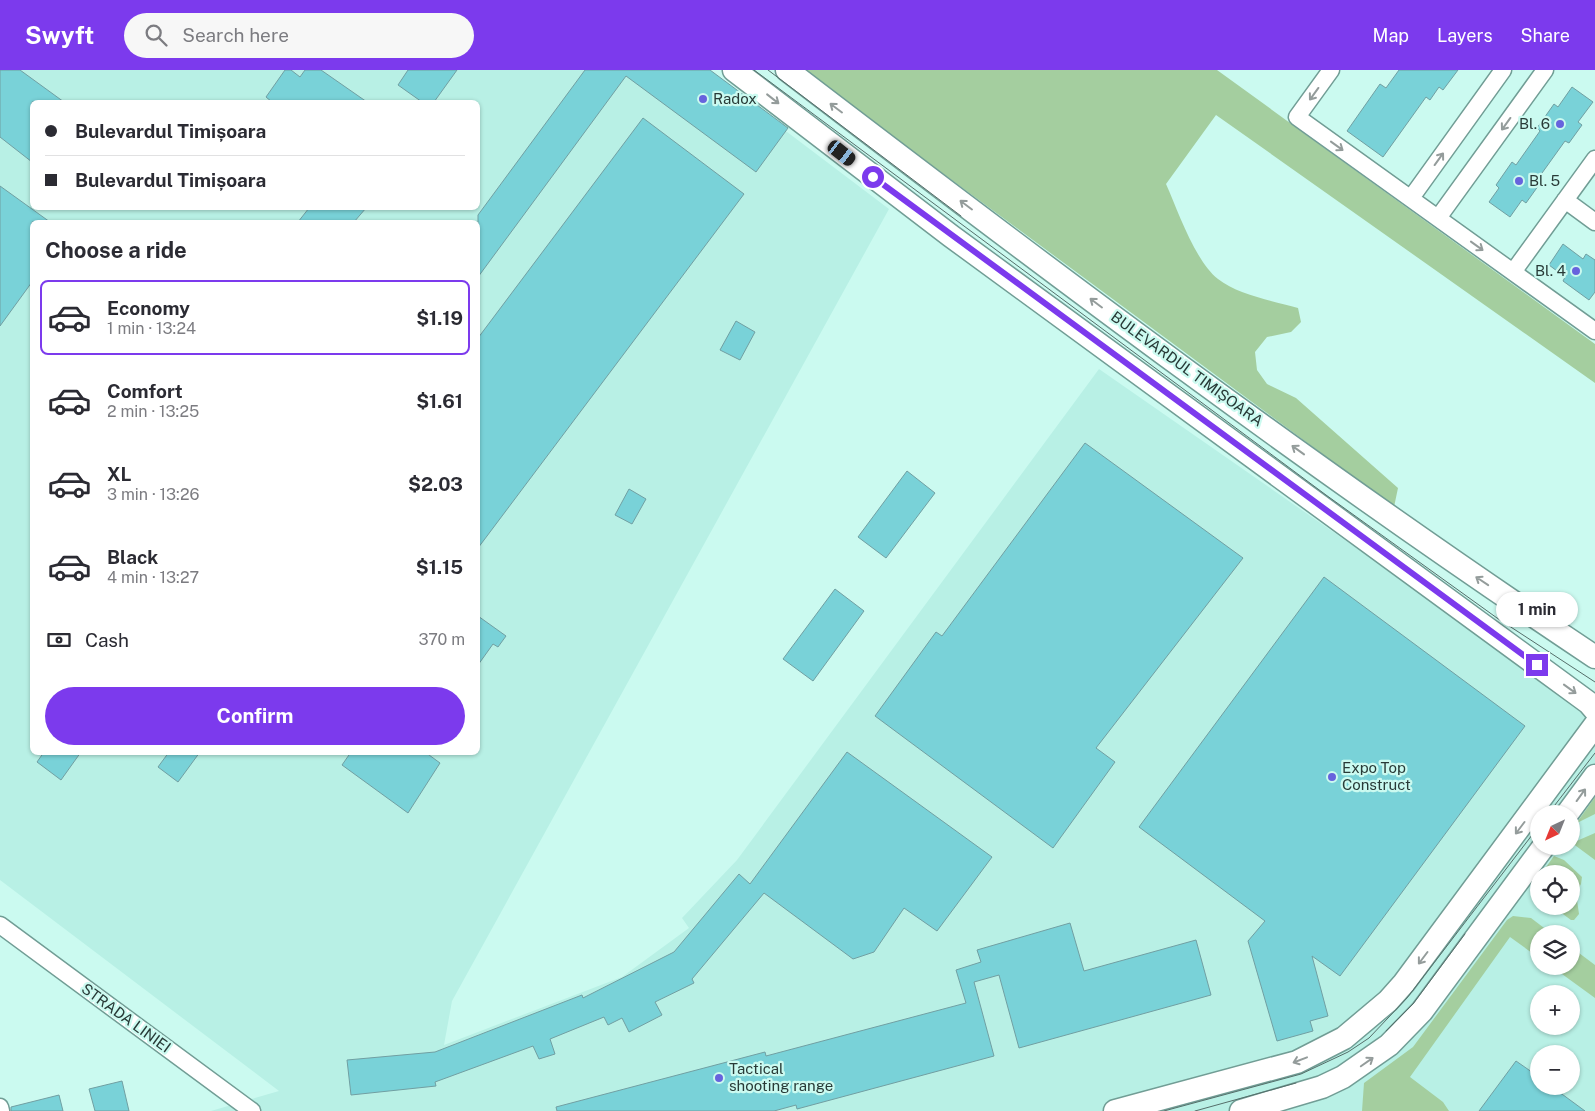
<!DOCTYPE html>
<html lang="en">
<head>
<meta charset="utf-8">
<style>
  :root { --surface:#fff; --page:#f7f7f7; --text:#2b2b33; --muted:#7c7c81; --line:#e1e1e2; --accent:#7c3aed }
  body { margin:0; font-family:"Public Sans",sans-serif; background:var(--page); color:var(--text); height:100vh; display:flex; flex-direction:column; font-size:19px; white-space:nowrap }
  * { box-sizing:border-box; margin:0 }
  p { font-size:16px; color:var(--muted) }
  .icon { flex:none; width:28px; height:28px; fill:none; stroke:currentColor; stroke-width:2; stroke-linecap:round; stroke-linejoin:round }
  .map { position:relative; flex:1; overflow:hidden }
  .drawer { position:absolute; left:30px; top:150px; width:450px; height:535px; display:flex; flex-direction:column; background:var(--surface); border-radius:8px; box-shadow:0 1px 4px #0004 }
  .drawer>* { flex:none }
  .hud { position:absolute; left:30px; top:30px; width:450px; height:110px; border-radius:8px; box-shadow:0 1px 4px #0004; display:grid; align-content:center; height:110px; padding:0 15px; background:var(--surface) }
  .needle { width:32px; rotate:223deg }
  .fabs { position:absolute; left:1530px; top:735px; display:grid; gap:10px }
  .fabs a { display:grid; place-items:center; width:50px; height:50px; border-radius:50%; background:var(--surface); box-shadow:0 1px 4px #0004; font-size:25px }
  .end { position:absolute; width:22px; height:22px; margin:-11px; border:6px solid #7c3aed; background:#fff; box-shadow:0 0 0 2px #fff }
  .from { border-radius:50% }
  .bubble { position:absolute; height:35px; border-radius:18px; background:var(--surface); box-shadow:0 1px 4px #0004; font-size:16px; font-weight:700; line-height:35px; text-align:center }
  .car { position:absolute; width:15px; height:30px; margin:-15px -8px; border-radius:6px; box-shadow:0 0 4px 1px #0007; background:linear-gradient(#222 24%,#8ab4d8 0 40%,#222 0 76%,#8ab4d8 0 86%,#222 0) }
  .hud b { display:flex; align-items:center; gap:18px; height:48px; font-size:19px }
  .hud b+b { border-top:1px solid var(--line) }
  .hud i { width:12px; height:12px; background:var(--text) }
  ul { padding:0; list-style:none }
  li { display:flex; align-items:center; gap:15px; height:75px; margin:0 10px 8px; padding:0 5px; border:2px solid transparent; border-radius:8px }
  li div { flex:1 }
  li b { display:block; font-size:19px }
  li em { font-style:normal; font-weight:700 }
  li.active { border-color:var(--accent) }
  li>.icon { width:45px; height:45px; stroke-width:1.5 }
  h2 { padding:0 15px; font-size:22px; line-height:60px }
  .pay { display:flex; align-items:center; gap:12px; height:55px; padding:0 15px; font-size:19px }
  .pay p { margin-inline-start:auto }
  .cta { display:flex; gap:10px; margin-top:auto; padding:10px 15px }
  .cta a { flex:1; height:58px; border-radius:30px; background:var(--accent); color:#fff; font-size:20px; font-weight:700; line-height:58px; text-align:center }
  header { display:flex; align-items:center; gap:30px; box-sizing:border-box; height:70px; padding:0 25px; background:var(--accent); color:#fff }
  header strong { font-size:24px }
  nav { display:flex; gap:28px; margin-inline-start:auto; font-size:18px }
  .search { width:350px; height:45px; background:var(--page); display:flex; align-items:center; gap:12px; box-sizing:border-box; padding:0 18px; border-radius:28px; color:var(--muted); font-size:19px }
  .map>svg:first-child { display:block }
  .built { fill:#b8f0e5; fill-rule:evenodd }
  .green { fill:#a4ce9f }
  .building { fill:#79d2d8; stroke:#719fa2 }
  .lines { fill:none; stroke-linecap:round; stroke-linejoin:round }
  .street-casing { stroke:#719d95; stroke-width:19 }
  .secondary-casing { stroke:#719d95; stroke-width:25 }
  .street { stroke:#fff; stroke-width:16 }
  .secondary { stroke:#fff; stroke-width:22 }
  .tram { stroke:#556e6a; stroke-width:1 }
  .oneway { stroke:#949c9b }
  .route { stroke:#7c3aed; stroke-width:6 }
  .poi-dot { fill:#6763dd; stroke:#cbfaf0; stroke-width:2 }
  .labels { text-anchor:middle; stroke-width:4.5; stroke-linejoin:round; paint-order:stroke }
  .poi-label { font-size:15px; fill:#283a37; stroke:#cbfaf0; text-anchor:start }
  .street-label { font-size:15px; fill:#283a37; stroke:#cbfaf0 }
</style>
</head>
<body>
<header>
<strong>Swyft</strong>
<div class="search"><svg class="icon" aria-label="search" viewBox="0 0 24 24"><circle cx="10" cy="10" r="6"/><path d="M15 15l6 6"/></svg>Search here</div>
<nav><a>Map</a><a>Layers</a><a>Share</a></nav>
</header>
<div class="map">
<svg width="1595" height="1041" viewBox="0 0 1595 1041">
  <rect width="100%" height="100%" fill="#cbfaf0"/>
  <!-- built -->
  <path class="built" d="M0,0h705l184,139 -437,792 -8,44 178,-68 67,-49 -7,-10 55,-58 362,-491 496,345v397h-1384l68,-20 -279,-211zM32,32h446v106h-446zM32,152h446v530h-446zM1539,744h32v32h-32zM1539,804h32v32h-32zM1539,864h32v32h-32zM1539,924h32v32h-32zM1539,984h32v32h-32z"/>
  <!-- green -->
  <path class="green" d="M803,0h414l378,274v39l-379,-268 -50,69c12,27 29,77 52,95 20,16 56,22 80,29l3,14 -10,10 -24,5 -12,15 2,18 10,14 29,14 102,90 -4,19z
    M1595,727v17l-18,9 1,-2z
    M1595,763v27l-23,-17z
    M1554,786l10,4 18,17 -1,7 -5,9 3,21 -5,6h-3l-19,-14h19v-32h-30z
    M1513,846l18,2 21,16h-13v24l-29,-21 -100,140 33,25 6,9h-87l2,-28 49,-36 94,-127z
    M1571,877l24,18v33l-44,-32h20z"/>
  <!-- building -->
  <path class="building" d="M0,0h20l44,32h-32v60l-32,-25z
    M285,0h6l9,7 5,-7h16l46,32h-95l-6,-5z
    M408,0h49l-23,32h-12l-24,-17z
    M585,0h125l78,58 -32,44 -130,-96 -148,201v-62z
    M1399,0h59l-15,20 -4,-3 -9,13 -4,-3 -43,60 -36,-26 33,-47 6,4z
    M1572,17l21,15 -15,20 4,3 -13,18 -4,-2 -28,39 4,2 -15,21 -4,-3 -12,17 -21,-15 10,-14 -3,-3 16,-23 4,3 24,-34 -3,-3 17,-24 4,3z
    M643,48l101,76 -266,354v-210z
    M0,116l50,36h-18v60l-32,44z
    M309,138h57l-12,14h-56z
    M1563,174l20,15 3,-5 9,6v32l-6,8 -26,-19 2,-4 -16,-12z
    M736,251l19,11 -15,28 -20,-10z
    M1085,373l158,115 -147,190 19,14 -62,86 -178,-132 61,-84 6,4z
    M907,401l28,22 -49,65 -28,-21z
    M629,419l17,10 -14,25 -17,-9z
    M1324,507l201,149 -185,250 -28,-20 16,60 -18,5 3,10 -36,10 -29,-100 17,-20 -126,-94z
    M835,519l29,22 -51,70 -30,-22z
    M478,546l28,20 -8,11 -5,-3 -15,21z
    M44,682h37l-20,28 -24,-18z
    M169,682h31l-22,30 -20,-15z
    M351,682h74l15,11 -32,50 -66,-48z
    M847,682l145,105 -55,74 -33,-23 -30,44 -21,7 -89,-66 -72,86 2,4 -39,19 7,13 -33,17 -7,-14 -14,7 -4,-8 -54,22 5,15 -16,5 -6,-13 -98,36 1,4 -85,9 -4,-35 88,-8 147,-57 1,3 91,-46 65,-78 11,10z
    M1070,853l14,48 112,-31 15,55 -192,53 -20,-73 -25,7 20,74 -197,53 -1,-4 -22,6h-217l-1,-4 209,-55 1,4 200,-53 -10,-33 25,-8 -4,-12z
    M1516,991l23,16v9h12l34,25h-106z
    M122,1011l7,30h-34l-6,-22z
    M59,1025l4,16h-52v-4z"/>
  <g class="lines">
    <!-- street casing -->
    <g class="street-casing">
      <path id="street" d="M1331,0l-34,47 298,214
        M1411,128l92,-128
        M1565,130l30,22
        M1438,148l107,-148
        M1513,202l82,-113
        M0,855l252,186
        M0,1037l1,4"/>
    </g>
    <!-- secondary casing -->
    <g class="secondary-casing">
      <path id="secondary" d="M734,0l217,166 638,467 6,7
        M787,0c264,202 531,403 808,587
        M1567,744l28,-38
        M1115,1041l182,-49 47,-24 44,-37 16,-18 191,-258
        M1241,1041l81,-24 21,-10 46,-32 33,-34 122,-165"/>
    </g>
    <!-- street -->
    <use href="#street" class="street"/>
    <!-- secondary -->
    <use href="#secondary" class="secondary"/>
    <!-- tram -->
    <path class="tram" d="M754,0l572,425 171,123 98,64
      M768,0l193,146
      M1548,744l47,-61
      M1386,961l27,-27 52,-70
      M1164,1041l137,-37 47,-22 21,-14 38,-40 132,-172
      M1195,1041l101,-28"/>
  </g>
  <!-- one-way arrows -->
  <defs><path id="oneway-shaft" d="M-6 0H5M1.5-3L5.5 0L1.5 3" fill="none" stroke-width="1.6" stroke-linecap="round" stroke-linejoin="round" transform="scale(1.25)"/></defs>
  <g class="oneway">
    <use href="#oneway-shaft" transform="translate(1314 24) rotate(126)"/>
    <use href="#oneway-shaft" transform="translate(773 29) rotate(38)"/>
    <use href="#oneway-shaft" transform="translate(836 38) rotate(-143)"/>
    <use href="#oneway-shaft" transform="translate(1506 54) rotate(126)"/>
    <use href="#oneway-shaft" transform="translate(1337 76) rotate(36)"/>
    <use href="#oneway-shaft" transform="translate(1439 89) rotate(-54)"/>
    <use href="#oneway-shaft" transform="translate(966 135) rotate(-143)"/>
    <use href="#oneway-shaft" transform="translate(1477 176) rotate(36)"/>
    <use href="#oneway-shaft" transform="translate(1096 233) rotate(-143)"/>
    <use href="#oneway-shaft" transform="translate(1298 380) rotate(-144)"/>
    <use href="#oneway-shaft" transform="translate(1482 511) rotate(-146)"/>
    <use href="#oneway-shaft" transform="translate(1570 619) rotate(36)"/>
    <use href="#oneway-shaft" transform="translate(1581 725) rotate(-54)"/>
    <use href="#oneway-shaft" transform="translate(1520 758) rotate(127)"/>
    <use href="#oneway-shaft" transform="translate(1423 888) rotate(127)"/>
    <use href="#oneway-shaft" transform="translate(1300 990) rotate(159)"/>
    <use href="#oneway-shaft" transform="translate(1367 992) rotate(-35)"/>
  </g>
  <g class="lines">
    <!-- route -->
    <path class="route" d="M873,107l664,488"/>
  </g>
  <!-- markers -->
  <g class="poi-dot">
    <circle cx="703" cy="29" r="5"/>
    <circle cx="1560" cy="54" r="5"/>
    <circle cx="1519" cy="111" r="5"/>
    <circle cx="1576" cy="201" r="5"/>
    <circle cx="1332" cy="707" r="5"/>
    <circle cx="719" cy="1008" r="5"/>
  </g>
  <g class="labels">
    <!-- poi labels -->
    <g class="poi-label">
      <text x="713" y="34">Radox</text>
      <text x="1550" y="59" text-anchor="end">Bl. 6</text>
      <text x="1529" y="116">Bl. 5</text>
      <text x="1566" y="206" text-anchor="end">Bl. 4</text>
      <text x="1342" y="703">Expo Top<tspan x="1342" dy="17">Construct</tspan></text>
      <text x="729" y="1004">Tactical<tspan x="729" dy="17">shooting range</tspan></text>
    </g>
    <!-- street labels -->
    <g class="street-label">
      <text transform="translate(1187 299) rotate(36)" y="5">BULEVARDUL TIMIȘOARA</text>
      <text transform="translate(126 948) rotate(36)" y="5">STRADA LINIEI</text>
    </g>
  </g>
</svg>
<div class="fabs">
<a><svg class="needle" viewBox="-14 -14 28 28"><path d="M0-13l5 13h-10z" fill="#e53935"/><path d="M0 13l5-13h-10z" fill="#7c7c81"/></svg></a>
<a><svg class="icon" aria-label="locate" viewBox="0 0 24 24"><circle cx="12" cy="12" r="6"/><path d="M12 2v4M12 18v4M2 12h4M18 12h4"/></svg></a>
<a><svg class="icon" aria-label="layers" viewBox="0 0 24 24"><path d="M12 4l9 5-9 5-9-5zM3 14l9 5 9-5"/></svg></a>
<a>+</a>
<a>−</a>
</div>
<i class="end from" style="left:873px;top:107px"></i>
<i class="end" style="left:1537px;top:595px"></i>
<div class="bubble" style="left:1496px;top:522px;width:82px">1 min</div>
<i class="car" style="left:842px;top:83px;rotate:128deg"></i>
<div class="hud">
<b><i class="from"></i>Bulevardul Timișoara</b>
<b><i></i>Bulevardul Timișoara</b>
</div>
<section class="drawer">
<h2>Choose a ride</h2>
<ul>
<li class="active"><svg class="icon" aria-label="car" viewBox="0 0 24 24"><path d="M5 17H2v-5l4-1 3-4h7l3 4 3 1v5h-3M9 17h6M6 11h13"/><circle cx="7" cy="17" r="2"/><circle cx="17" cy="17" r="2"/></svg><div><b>Economy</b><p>1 min · 13:24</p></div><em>$1.19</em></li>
<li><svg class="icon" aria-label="car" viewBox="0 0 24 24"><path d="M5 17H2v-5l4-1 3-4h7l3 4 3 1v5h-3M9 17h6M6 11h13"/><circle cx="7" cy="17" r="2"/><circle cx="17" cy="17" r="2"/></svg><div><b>Comfort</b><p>2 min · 13:25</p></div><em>$1.61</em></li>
<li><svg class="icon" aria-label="car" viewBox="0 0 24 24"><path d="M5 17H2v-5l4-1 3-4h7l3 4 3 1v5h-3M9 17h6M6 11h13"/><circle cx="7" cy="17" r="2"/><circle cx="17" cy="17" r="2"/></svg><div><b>XL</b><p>3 min · 13:26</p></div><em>$2.03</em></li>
<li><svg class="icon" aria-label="car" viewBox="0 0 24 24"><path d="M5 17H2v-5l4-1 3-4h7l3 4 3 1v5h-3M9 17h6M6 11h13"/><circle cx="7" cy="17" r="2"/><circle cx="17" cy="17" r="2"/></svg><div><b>Black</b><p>4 min · 13:27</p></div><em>$1.15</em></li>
</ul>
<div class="pay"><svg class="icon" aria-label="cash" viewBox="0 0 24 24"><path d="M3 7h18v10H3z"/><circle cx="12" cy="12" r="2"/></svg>Cash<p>370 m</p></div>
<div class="cta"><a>Confirm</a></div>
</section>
</div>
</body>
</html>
